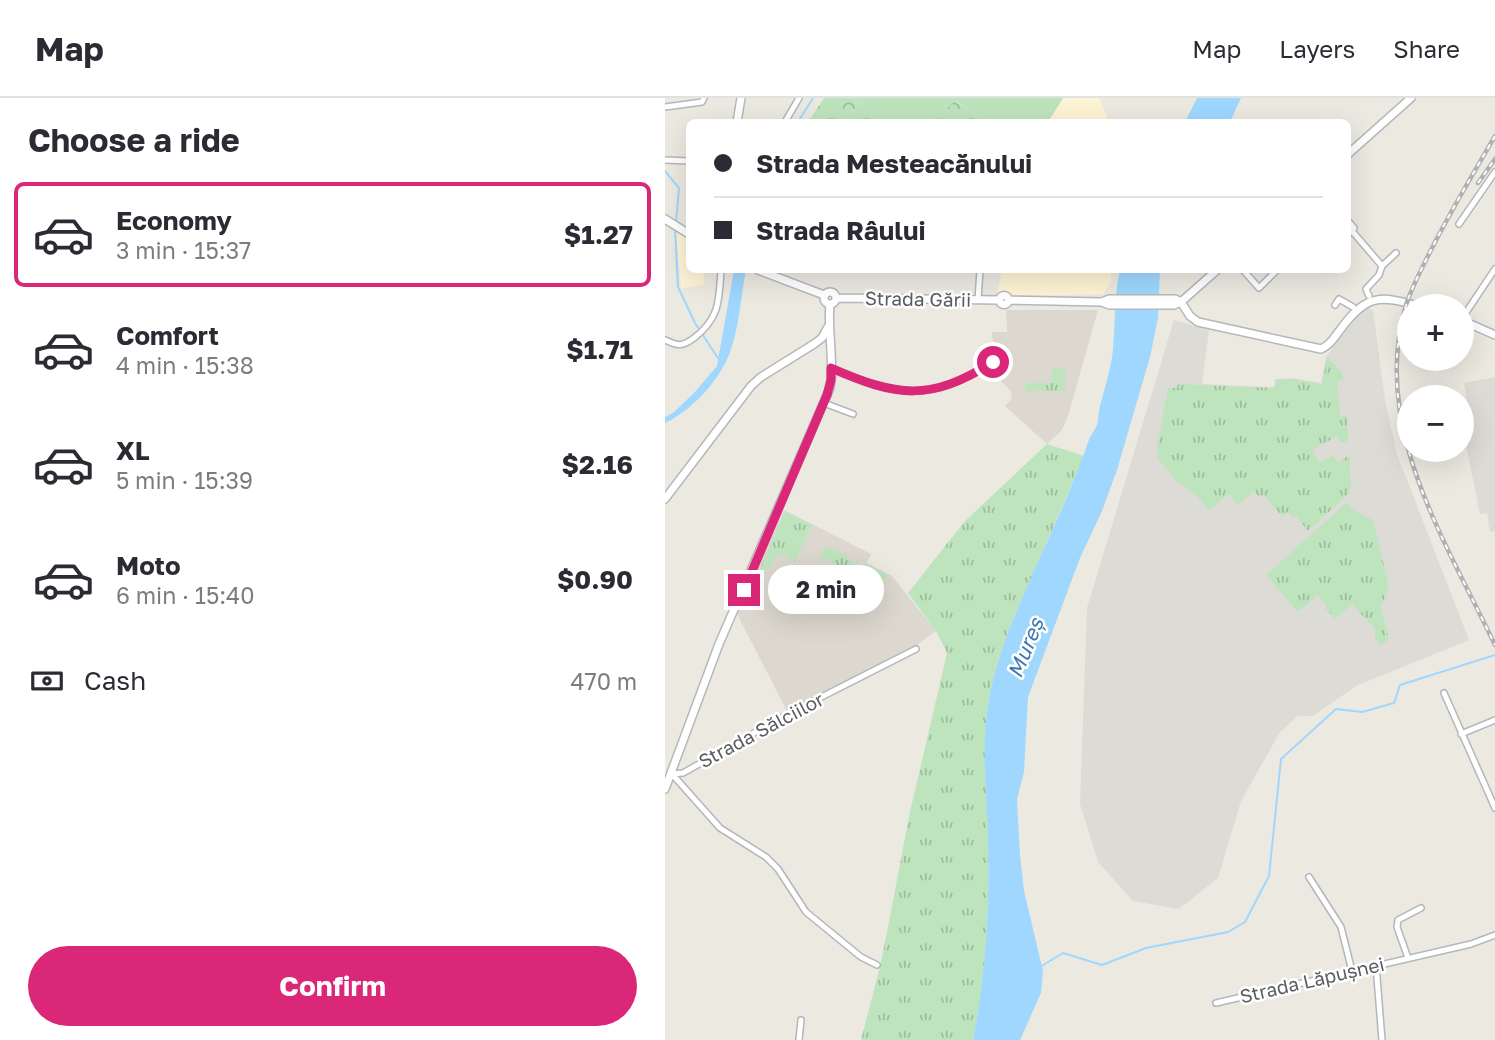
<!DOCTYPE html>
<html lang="en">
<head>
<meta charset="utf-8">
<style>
  :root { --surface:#fff; --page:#f7f7f7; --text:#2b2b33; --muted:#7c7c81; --line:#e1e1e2; --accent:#db2777 }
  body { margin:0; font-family:"Golos Text",sans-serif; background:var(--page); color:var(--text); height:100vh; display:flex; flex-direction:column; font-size:26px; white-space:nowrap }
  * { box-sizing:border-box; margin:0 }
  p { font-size:23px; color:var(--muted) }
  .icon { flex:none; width:38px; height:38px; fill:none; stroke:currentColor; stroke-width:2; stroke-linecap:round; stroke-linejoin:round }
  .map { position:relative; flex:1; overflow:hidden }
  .drawer { display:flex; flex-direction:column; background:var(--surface); width:665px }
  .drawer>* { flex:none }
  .banner { position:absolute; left:21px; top:21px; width:665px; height:154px; border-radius:10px; box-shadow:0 7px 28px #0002; display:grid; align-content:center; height:154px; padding:0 28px; background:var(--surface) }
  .fabs { position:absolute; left:732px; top:196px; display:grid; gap:14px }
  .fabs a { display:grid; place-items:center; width:77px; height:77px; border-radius:50%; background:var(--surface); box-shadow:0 7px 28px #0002; font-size:35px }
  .end { position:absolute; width:32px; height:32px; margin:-16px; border:9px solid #db2777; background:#fff; box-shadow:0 0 0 4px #fff }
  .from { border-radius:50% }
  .bubble { position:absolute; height:49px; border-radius:24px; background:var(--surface); box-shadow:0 7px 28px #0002; font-size:23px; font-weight:700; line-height:49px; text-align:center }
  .banner b { display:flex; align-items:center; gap:24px; height:66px; font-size:26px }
  .banner b+b { border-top:2px solid var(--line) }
  .banner i { width:18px; height:18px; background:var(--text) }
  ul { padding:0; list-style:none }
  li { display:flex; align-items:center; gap:21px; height:105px; margin:0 14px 10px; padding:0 14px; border:4px solid transparent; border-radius:10px }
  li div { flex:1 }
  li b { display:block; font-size:26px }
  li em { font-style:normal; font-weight:700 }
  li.selected { border-color:var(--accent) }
  li>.icon { width:63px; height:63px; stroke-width:1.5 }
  h2 { padding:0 28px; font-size:32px; line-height:84px }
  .pay { display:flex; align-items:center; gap:18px; height:77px; padding:0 28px; font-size:26px }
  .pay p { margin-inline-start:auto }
  .button { display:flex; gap:14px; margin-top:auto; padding:14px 28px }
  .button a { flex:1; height:80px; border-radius:42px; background:var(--accent); color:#fff; font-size:28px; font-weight:700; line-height:80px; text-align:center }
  header { display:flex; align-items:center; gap:42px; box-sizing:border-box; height:98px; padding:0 35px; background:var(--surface); border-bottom:2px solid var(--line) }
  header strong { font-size:33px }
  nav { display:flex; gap:38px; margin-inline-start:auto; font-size:24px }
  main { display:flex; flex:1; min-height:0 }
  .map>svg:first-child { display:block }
  .commercial { fill:#fdf3d5 }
  .industrial { fill:#dddbd5 }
  .education { fill:#dcd8cf }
  .grass { fill:url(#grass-tufts) }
  .park { fill:url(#park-crowns) }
  .garden { fill:#bee4bd }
  .water { fill:#9fd7fe }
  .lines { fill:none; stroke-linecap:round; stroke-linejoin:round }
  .stream { stroke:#9fd7fe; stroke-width:2 }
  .street-casing { stroke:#b3b7bb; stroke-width:8 }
  .secondary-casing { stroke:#b4b8bd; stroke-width:10 }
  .street { stroke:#fff; stroke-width:5 }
  .secondary { stroke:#fff; stroke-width:7 }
  .rail-casing { stroke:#b0b1b2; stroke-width:4.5 }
  .rail { stroke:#fff; stroke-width:2; stroke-dasharray:5; stroke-linecap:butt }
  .route { stroke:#db2777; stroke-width:9 }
  .labels { text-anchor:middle; stroke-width:5; stroke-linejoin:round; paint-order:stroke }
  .street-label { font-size:19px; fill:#595d62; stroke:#fff }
  .water-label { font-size:21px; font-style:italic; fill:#3d78af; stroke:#fff }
</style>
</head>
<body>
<header>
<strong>Map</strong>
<nav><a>Map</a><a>Layers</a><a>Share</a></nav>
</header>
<main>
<section class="drawer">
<h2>Choose a ride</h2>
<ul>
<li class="selected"><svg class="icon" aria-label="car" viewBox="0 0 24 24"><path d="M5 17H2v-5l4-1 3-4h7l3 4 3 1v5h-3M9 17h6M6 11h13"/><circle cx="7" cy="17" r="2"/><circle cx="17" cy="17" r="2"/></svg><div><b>Economy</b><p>3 min · 15:37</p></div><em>$1.27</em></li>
<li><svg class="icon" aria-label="car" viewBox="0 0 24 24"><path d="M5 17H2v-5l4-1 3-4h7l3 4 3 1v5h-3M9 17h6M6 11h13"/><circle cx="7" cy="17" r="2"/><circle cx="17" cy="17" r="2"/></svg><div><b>Comfort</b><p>4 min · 15:38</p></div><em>$1.71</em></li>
<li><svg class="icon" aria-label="car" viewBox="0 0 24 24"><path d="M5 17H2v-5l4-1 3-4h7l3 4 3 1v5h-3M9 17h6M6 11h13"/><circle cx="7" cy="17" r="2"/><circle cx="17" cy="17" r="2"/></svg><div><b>XL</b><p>5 min · 15:39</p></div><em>$2.16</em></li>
<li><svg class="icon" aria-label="car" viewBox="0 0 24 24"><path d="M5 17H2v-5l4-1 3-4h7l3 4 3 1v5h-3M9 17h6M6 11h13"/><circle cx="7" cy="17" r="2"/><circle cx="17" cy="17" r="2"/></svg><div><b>Moto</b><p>6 min · 15:40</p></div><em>$0.90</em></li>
</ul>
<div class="pay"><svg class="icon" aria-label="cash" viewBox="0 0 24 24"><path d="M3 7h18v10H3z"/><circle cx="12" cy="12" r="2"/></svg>Cash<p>470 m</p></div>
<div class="button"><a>Confirm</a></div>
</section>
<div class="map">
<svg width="830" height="942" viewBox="0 0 830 942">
  <defs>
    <pattern id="grass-tufts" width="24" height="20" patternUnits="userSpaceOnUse" patternTransform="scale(1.75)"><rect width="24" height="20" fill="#bee4bd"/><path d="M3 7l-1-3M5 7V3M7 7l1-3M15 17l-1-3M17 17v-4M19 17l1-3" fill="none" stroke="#9dbc9d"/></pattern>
    <pattern id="park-crowns" width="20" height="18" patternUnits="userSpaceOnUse" patternTransform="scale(1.75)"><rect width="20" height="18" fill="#bee4bd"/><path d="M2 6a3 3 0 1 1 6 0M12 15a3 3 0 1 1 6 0" fill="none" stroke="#9dbc9d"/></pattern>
  </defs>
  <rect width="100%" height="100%" fill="#ece9e1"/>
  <!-- commercial -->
  <path class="commercial" d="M398,0h36l10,24h-61z
    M11,133l13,9v30h15v15l-23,3z
    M337,172h109v13l-8,11 -97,2 -9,-2z"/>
  <!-- industrial -->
  <path class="industrial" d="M704,209l4,4 12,89 12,54 72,186 -113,46 -43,30h-15l-18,16 -39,69 -23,77 -39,31 -46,-8 -35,-39 -18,-58 7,-196 87,-288 35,10 -7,54 72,3 1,-8 17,-1 29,5 5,-26 30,-40z
    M830,279v154l-5,1 -3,-19 -7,1 -19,-93 9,-2 -6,-36z"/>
  <!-- education -->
  <path class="education" d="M341,212h92l-30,106 -6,14 -15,14 -42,-38 7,-8 -2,-8 -15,-14 -3,-44h15z
    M119,412l87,44 -4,9 25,13 44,55 -22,16 -127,64 -50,-97z"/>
  <!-- grass -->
  <path class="grass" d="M662,260c8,6 15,11 17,22l-7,1 3,36 7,-1 1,22 -2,4h-6l-3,-6 -25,14 8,13 13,-8 5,8 11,-8 2,32 -3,7 -40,37 -12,-15 -3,2 -5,-6 -6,4 -19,-21 -4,2 -5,-6 -16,14 -10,-11 -19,17 -12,-15 -19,-14 -20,-23 -1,-12 11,-59h9l1,-4 97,4 1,-8 16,-1 30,5z
    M387,270h13v23h-40v-8h27z
    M382,346l37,12c-17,39 -34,79 -51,118 -19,42 -38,85 -45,131 -6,41 -1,86 0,128 2,69 -1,139 -15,207h-112l20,-77 29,-151 37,-159 -11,-22 -28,-38 57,-72z
    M682,404l7,8 19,10 16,67 -8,20 7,29v4l-7,5 -6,-7v-9l-23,-25 -17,15 -10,-11 2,-2 -9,-11 -20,17 -32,-37z
    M120,414l27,13 -17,36 -17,-8 -7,14 -3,-1 -6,12 -5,-3z
    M161,448l21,9 -1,3 16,9 3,-4 22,12 -7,12 -60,-31z"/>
  <!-- park -->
  <path class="park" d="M159,0h28l32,24h-76z
    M289,3l36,21h-57z"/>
  <!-- garden -->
  <path class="garden" d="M187,0h211l-15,24h-58l-35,-21 -22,21h-49z"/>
  <!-- water -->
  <path class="water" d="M532,0h44l-11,24h-45z
    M69,172h12c-5,24 -6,51 -14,76 -9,31 -38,63 -67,77v-6l8,-4 21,-20 23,-27z
    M455,172h40l-2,48 -8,39 -33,113 -15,41 -22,47 -52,139 -4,75 -7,27 3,56 4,36 19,80 -2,22 -21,47h-47c13,-66 17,-135 15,-202 -1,-43 -7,-90 0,-133 6,-41 22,-78 38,-116 22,-50 46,-100 64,-152 12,-18 6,-13 10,-31 4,-16 9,-31 12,-48 4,-29 1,-59 8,-88z"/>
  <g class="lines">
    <!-- stream -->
    <path class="stream" d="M133,24l15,-24
      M0,73l14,17 -3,34
      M10,130l3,59 17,36 23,35
      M375,869l23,-14 39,12 44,-17 82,-16 17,-10 24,-46 12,-117 55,-50 26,3 32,-9 6,-18 95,-30"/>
    <!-- street casing -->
    <g class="street-casing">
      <path id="street" d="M0,9l37,-5 2,-4
        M120,24l14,-24
        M0,62l24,1
        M682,122l7,8 -2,3
        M794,126l36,-52
        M682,136l5,-3 30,35 14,-13
        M578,172l16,18 18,-18
        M704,198l-3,-7 13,-14 3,-9
        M313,202l2,-30
        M670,207l4,-6 14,8
        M796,222l34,-51
        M0,242c13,6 17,7 29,-2 26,-20 25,-38 27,-68
        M166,270c67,28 98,35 162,-6
        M159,305l29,11
        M779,595l51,115
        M796,636l34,-14
        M7,676l48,54 46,29 12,12 28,43 55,45 16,8
        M7,676l11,-1 105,-59 128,-65
        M644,779l32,50 11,44
        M743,860l-11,-31 1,-7 23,-12
        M711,867l6,75
        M551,905l255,-59 24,-9
        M134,942l2,-20"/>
    </g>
    <!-- secondary casing -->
    <g class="secondary-casing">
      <path id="secondary" d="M72,24l4,-24
        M682,57l64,-57
        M0,121l24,15
        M93,172l66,25
        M159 200a6 6 0 1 1 12 0a6 6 0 1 1-12 0Z
        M334.5 202a4.5 4.5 0 1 1 9 0a4.5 4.5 0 1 1-9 0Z
        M171,200l164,2
        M344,202l93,2 7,-3h66l6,3
        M437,204l7,3h65l7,-3 36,-32
        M516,204l9,14 8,6 123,27c9,-4 13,-11 19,-19 25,-34 38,-36 77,-24
        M796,222l34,15
        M0,401l86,-113 10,-9 53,-33 8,-6 6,-11
        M0,691l54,-145 111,-256c5,-27 -3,-56 0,-84"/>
    </g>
    <!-- street -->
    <use href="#street" class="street"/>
    <!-- secondary -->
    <use href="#secondary" class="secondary"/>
    <!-- rail casing -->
    <g class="rail-casing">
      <path id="rail" d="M830,38c-22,38 -45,76 -65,116 -8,16 -18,35 -24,53 -36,120 39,235 89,340
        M813,85l17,-24"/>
    </g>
    <!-- rail -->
    <use href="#rail" class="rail"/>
  </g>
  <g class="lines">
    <!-- route -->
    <path class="route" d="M79,492l83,-195 4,-15v-12c66,29 99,34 162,-6"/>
  </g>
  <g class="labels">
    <!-- street labels -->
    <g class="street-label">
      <text transform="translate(253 201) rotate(1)" y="7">Strada Gării</text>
      <text transform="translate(96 632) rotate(-28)" y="7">Strada Sălciilor</text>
      <text transform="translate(647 882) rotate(-13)" y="7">Strada Lăpușnei</text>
    </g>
    <!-- water labels -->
    <g class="water-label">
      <text transform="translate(361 550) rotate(-68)" y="7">Mureș</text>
    </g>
  </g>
</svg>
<div class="fabs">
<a>+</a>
<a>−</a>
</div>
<i class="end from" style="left:328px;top:264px"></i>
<i class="end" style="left:79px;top:492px"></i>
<div class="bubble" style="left:103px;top:467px;width:116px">2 min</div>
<div class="banner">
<b><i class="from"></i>Strada Mesteacănului</b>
<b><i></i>Strada Râului</b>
</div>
</div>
</main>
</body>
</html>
